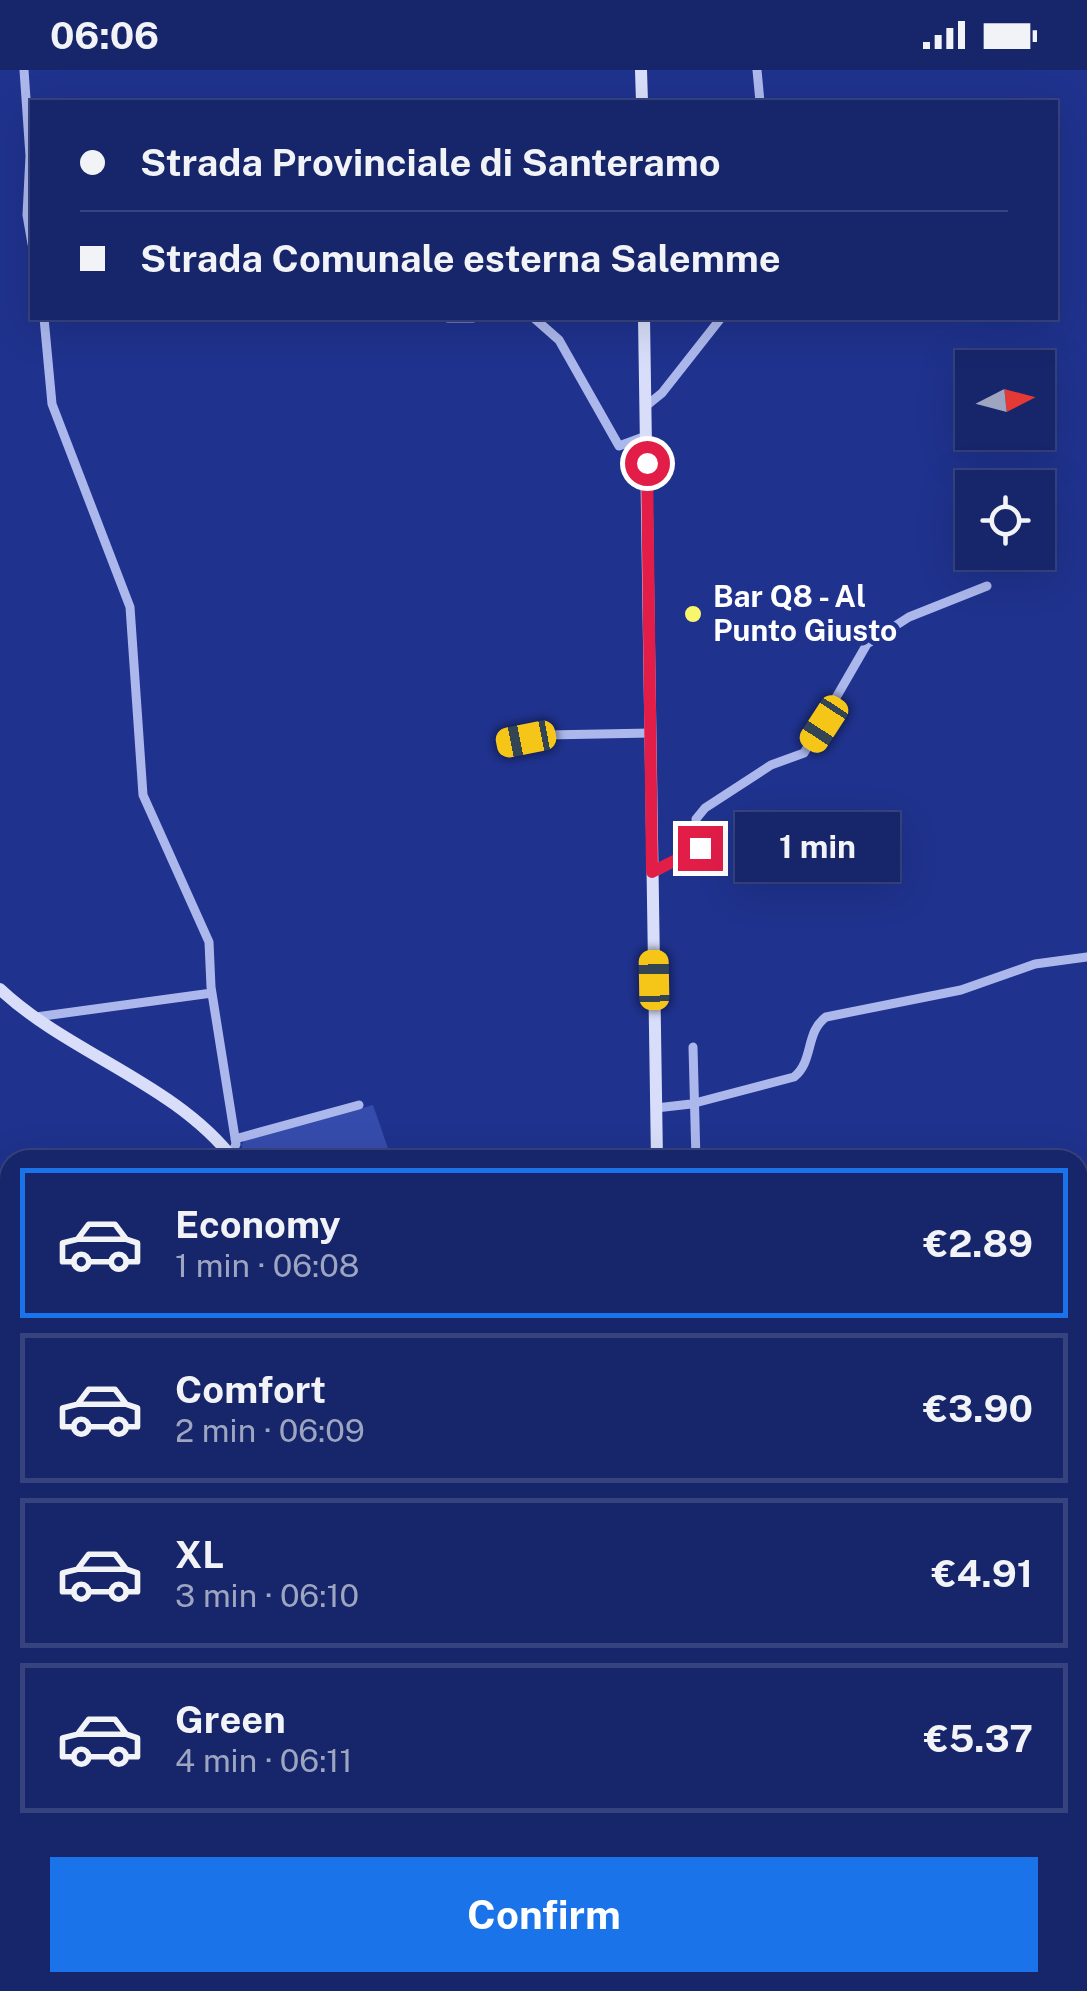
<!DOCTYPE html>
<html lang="en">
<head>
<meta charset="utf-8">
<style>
  :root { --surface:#17266a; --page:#202e70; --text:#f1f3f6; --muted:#9ea5c1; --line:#36437e; --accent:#1a73e8 }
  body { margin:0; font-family:"Public Sans",sans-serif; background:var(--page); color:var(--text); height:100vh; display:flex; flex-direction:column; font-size:38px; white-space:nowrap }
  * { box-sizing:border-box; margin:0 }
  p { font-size:32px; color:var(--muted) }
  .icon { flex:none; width:55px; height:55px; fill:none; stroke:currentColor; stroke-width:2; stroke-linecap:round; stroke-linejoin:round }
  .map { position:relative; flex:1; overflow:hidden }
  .sheet { position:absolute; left:0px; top:1080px; width:1088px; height:842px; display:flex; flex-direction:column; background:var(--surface); border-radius:30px 30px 0 0; box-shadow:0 10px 40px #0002,0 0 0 2px var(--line) }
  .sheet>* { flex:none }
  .top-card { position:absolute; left:30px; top:30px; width:1028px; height:220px; border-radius:0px; box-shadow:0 10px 40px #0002,0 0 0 2px var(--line); display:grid; align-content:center; height:220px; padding:0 50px; background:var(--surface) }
  .needle { width:65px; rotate:84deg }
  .controls { position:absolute; left:955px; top:280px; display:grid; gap:20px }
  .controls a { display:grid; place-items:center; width:100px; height:100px; border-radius:0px; background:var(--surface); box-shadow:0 10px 40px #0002,0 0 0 2px var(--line); font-size:50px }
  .end { position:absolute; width:45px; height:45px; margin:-22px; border:12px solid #e11d48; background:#fff; box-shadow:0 0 0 5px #fff }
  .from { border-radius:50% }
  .bubble { position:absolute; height:70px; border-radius:0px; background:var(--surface); box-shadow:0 10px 40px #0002,0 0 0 2px var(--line); font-size:32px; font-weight:700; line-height:70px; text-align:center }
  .car { position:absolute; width:30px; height:60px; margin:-30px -15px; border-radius:12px; box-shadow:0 0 8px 2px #0007; background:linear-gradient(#f5c518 24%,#345 0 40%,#f5c518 0 76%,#345 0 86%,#f5c518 0) }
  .top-card b { display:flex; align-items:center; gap:35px; height:95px; font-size:38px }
  .top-card b+b { border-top:2px solid var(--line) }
  .top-card i { width:25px; height:25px; background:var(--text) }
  ul { padding:18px 0 0; list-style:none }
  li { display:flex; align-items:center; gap:30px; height:150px; margin:0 20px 15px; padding:0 30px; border:5px solid var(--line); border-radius:0px }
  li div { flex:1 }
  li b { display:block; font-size:38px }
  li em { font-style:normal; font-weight:700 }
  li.on { border-color:var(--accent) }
  li>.icon { width:90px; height:90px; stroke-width:1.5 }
  .button { display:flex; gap:20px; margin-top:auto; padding:20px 50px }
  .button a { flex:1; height:115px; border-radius:0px; background:var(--accent); color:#fff; font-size:40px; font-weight:700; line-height:115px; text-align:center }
  .status { display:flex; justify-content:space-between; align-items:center; height:70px; padding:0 50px; background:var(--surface); direction:ltr }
  .status svg { height:28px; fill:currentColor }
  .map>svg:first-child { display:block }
  .green { fill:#364cac }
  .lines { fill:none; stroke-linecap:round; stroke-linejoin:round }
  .street { stroke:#acb8ec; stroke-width:9 }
  .secondary { stroke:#d8def9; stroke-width:12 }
  .route { stroke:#e11d48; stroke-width:12 }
  .poi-dot { fill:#faf66c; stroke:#1f328d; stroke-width:4 }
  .labels { text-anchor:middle; stroke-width:9; stroke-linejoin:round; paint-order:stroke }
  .poi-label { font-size:30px; font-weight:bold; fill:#fff; stroke:#1f328d; text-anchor:start }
</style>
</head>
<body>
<div class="status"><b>06:06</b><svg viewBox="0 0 49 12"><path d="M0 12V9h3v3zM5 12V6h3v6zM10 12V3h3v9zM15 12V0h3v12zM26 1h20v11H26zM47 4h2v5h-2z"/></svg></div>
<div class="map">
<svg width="1087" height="1921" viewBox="0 0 1087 1921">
  <rect width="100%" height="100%" fill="#1f328d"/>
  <!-- green -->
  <path class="green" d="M373,1035l19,55h-145l-6,-15 4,-5z
    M279,1913v-1l115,1 -21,8h-93z"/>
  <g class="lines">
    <!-- street -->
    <path class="street" d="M24,0l6,86 -3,59 5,29
      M757,0l3,32
      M44,248l8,86 78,203 13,188 66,147 2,45 25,157 -5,12
      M448,248h25
      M534,248l25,22 60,106 27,-10
      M646,336l16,-13 59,-75
      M505,673l42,-8 104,-2
      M653,803l47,-25 -4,-29 9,-11 66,-43 33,-12 63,-109 42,-27 78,-31
      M36,947l176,-24
      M693,977l3,113
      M656,1038l35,-4 103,-27c20,-16 11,-45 32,-60l135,-27 74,-26 52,-7
      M235,1069l124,-34
      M0,1466l10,-5
      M0,1484l10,23
      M1078,1804l9,10
      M1078,1901l9,-21
      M118,1912l2,9
      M272,1912l3,9
      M509,1912l1,9
      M576,1912l1,9
      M842,1912l43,9
      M934,1912l7,9
      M1052,1912l10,9
      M35,1921l63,-9
      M456,1921v-9
      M725,1921l2,-9
      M775,1921l4,-9
      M892,1921l6,-9
      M972,1921l2,-9
      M1069,1921l4,-9"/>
    <!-- secondary -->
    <path class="secondary" d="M641,0l1,32
      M644,248l13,842
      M0,919c69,65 175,94 234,171
      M621,1912l7,9
      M670,1912v9"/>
  </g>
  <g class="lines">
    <!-- route -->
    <path class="route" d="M647,393l5,409 48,-24"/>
  </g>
  <!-- markers -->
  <circle class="poi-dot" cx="693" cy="544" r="10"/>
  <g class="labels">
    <!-- poi labels -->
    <g class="poi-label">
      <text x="713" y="537">Bar Q8 - Al<tspan x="713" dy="34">Punto Giusto</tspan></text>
    </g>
  </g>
</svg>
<div class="controls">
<a><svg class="needle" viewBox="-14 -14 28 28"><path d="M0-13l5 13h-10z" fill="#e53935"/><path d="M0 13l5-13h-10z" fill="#9ea5c1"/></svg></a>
<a><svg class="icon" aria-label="locate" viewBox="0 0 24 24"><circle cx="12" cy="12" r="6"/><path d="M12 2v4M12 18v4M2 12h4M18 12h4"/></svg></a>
</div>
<i class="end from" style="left:647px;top:393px"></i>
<i class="end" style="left:700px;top:778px"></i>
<div class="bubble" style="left:735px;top:742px;width:165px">1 min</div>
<i class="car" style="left:824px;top:654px;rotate:213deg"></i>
<i class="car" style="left:526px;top:669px;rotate:259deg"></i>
<i class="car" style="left:654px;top:910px;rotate:359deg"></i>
<div class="top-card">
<b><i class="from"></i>Strada Provinciale di Santeramo</b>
<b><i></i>Strada Comunale esterna Salemme</b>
</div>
<section class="sheet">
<ul>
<li class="on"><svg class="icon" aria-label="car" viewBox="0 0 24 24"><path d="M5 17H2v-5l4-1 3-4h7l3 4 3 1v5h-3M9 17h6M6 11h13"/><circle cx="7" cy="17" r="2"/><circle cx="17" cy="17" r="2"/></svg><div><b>Economy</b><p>1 min · 06:08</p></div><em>€2.89</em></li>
<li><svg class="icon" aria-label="car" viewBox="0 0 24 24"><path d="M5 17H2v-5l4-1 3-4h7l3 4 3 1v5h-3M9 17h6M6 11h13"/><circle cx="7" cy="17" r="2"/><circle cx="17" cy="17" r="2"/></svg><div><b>Comfort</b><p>2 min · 06:09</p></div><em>€3.90</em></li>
<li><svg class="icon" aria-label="car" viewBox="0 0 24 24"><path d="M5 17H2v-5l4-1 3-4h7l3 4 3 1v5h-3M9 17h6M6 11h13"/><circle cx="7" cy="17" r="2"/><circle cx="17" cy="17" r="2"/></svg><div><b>XL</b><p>3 min · 06:10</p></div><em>€4.91</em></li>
<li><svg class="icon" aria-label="car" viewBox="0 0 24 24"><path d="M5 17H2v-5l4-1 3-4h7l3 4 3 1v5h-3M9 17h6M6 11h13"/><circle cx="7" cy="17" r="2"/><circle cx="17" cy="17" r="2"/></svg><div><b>Green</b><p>4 min · 06:11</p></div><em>€5.37</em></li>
</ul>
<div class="button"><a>Confirm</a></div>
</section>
</div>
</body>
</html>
